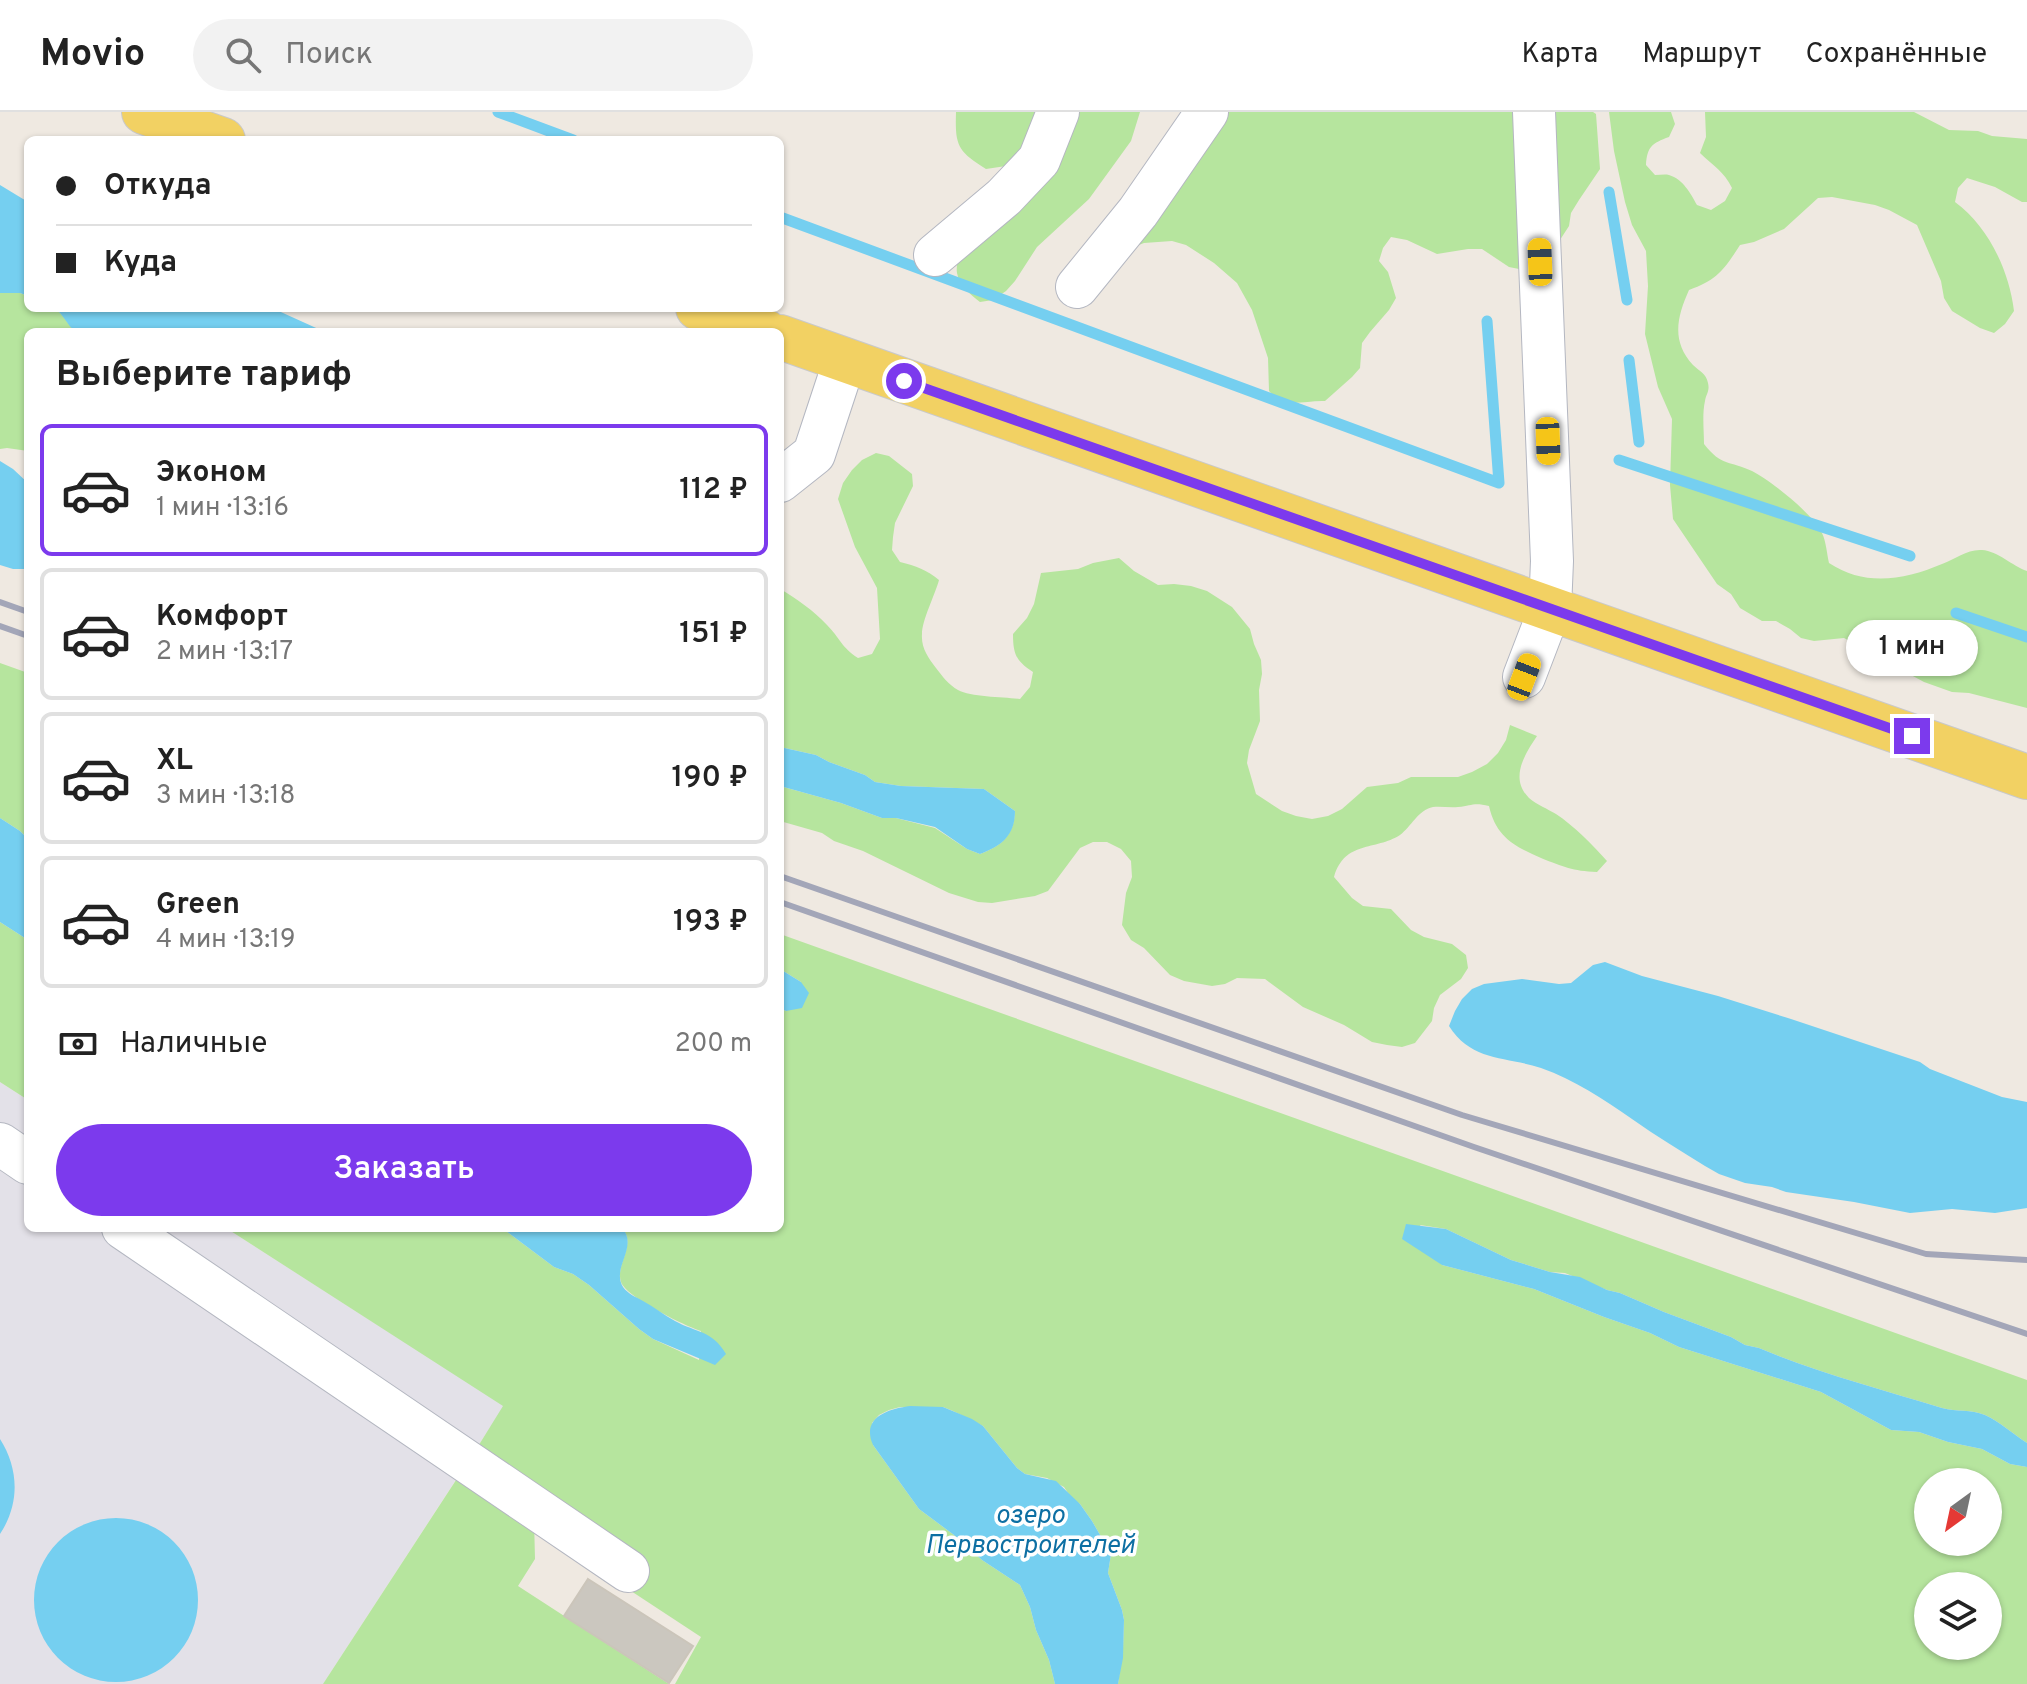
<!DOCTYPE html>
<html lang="ru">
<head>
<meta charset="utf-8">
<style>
  :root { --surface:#fff; --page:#f2f2f2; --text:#222; --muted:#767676; --line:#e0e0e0; --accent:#7c3aed }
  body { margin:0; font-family:Overpass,sans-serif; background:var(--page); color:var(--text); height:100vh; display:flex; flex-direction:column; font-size:30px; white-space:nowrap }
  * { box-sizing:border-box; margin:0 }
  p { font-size:26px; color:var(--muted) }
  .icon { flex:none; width:44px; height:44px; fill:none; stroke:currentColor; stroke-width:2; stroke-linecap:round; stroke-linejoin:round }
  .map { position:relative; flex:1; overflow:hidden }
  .sheet { position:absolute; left:24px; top:216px; width:760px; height:904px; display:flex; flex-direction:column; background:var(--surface); border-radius:12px; box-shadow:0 2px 6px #0004 }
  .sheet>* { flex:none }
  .banner { position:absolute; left:24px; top:24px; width:760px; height:176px; border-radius:12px; box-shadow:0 2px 6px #0004; display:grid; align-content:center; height:176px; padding:0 32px; background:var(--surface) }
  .needle { width:52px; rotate:213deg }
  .controls { position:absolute; left:1914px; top:1356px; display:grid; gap:16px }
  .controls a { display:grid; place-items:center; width:88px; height:88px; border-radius:50%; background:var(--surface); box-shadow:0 2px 6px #0004; font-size:40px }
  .end { position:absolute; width:36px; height:36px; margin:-18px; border:10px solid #7c3aed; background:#fff; box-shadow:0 0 0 4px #fff }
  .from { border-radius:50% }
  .bubble { position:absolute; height:56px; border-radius:28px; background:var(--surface); box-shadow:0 2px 6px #0004; font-size:26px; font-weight:600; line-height:56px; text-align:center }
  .car { position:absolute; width:24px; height:48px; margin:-24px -12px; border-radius:10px; box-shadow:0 0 6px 2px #0007; background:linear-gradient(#f5c518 24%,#345 0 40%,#f5c518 0 76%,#345 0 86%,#f5c518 0) }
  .banner b { display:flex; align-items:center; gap:28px; height:76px; font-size:30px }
  .banner b+b { border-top:2px solid var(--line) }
  .banner i { width:20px; height:20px; background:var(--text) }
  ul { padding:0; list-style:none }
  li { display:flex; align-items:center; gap:24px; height:132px; margin:0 16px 12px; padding:0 16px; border:4px solid var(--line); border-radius:12px }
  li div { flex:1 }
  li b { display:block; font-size:30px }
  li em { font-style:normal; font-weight:600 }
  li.on { border-color:var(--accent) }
  li>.icon { width:72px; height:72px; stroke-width:1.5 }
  h2 { padding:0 32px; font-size:36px; line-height:96px }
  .pay { display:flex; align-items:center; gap:20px; height:88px; padding:0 32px; font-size:30px }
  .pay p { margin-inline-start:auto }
  .button { display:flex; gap:16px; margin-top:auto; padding:16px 32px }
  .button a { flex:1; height:92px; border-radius:48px; background:var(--accent); color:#fff; font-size:32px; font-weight:600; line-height:92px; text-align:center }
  header { display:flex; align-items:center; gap:48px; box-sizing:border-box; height:112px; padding:0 40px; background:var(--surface); border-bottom:2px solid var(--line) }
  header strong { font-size:38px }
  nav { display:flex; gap:44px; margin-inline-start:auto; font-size:28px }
  .search { width:560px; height:72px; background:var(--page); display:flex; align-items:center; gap:20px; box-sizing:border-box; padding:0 28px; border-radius:44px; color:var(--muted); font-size:30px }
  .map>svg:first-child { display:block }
  .industrial { fill:#e3e1e8 }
  .green { fill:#b6e59e; fill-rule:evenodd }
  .water { fill:#75cff0 }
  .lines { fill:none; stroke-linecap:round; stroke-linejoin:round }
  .stream { stroke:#75cff0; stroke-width:11 }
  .building { fill:#cbc7bf; stroke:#cbc5ba; stroke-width:2 }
  .minor-casing { stroke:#b4b7c1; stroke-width:44 }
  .major-casing { stroke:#c9c9c9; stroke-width:46 }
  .minor { stroke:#fff; stroke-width:42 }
  .major { stroke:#f2d163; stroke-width:44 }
  .rail { stroke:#a3a6b8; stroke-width:6 }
  .route { stroke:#7c3aed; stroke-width:10 }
  .labels { text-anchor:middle; stroke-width:7; stroke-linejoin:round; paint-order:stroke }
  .water-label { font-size:26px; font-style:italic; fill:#0d6fa3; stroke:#fff }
</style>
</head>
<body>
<header>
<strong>Movio</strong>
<div class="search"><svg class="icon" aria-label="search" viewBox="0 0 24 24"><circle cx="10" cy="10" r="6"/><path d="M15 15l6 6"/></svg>Поиск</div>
<nav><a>Карта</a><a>Маршрут</a><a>Сохранённые</a></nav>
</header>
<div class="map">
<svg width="2027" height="1572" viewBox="0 0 2027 1572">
  <rect width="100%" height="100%" fill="#efe9e1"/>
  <!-- industrial -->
  <path class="industrial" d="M0,970l28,18v128h198l278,178 -181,278h-323z"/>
  <!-- green -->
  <path class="green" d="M956,0h184l-9,29 -42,58 -52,48 -22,34 -9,10 -13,9 -13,2c-9,-7 -21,-17 -23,-29 -4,-23 36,-85 49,-107l-20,3c-29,-18 -31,-24 -30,-57z
    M1191,0h402l3,2 4,55 -21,31 -8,13 -2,13 -22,34 -23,10 -15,-3 -27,-18h-14l-31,5 -30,-14 -16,-3 -8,11 -4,13 9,11 8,26 -7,12 -19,22 -8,11 -2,25 -8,9 -27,24c-14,-1 -34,5 -46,-1 -4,-2 -7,-6 -10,-9l-1,-33 -16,-48 -15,-27 -23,-20 -28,-18 -14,-4 -28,2 -13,5z
    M1609,0h62l4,12 -6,13c-17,6 -22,10 -23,28l9,10c5,0 10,-1 14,0 14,4 22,19 28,30l14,5 14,-9 7,-13c-8,-17 -19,-22 -32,-35l6,-16 -1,-25h209l35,18 29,1 14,5 35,3v63h-5l-27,-15 -28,-9 -9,10 -3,14c33,24 54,68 59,109l-9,13 -11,9 -14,-5 -28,-17 -8,-13 -3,-17 -24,-56 -28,-15 -14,-5 -43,-8 -14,1 -34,31 -30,13 -14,3c-16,25 -23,35 -51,45 -12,27 -18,51 4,75 6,6 13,8 15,18 2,8 -2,11 -3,18 -3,13 -1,30 -1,43 18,23 25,16 48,27 18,9 61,43 70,62 4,8 5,21 7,30 36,24 75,17 113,1 14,-5 25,-15 40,-14 16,1 30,16 45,21v137l-58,-15 -17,-1 -28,-10 -13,-7 -30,-7 -12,-9 -10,-13 -15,-8 -30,3 -13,-3 -11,-9 -14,-8h-14l-22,-13 -9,-14 -14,-10 -44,-65 -3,-34 2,-66 -14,-32 -13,-53 3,-48 -2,-35 -14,-26 -7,-23 -11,-51z
    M0,181h20l8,3v12c12,0 26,-3 34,7 6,7 8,12 14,17h-48v119l-21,-3 -7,1z
    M876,341l13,3 23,18 1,12 -18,37 -2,14 -1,13 8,12c16,4 27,8 39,18 -4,15 -17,40 -17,54 -1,14 6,23 14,34 6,8 13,17 22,22 13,7 46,7 62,9l10,-12 3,-15c-17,-11 -20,-18 -20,-38l14,-16 7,-14 7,-31 37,-4 15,-6 26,-5 15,13 24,14 16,-1 17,2 16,5 25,16 18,22 4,15 7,16 1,14 -3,16 1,31 -11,29 -2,13 9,31 26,17 14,5 16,3 16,-3 14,-7 25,-22 31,-4 13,-6h47l14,-5 15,-8 11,-11 8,-13 4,-15 27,11c-12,18 -28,42 -8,62 8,7 19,11 27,16 17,11 38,32 51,47l-10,11c-25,-1 -33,-5 -56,-14 -27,-12 -45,-21 -52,-52 -16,-4 -17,0 -31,1 -8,1 -17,-1 -25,0 -15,3 -22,20 -33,28 -25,16 -55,5 -66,42l18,21 11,8 28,3 20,21 13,7 28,7 14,11 2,13 -7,11 -21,16 -6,13 -2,13 -17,22 -13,4 -15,-2 -15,-3 -28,-17 -41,-18 -38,-28 -28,-1 -12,6 -13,2 -28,-5 -14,-6 -26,-27 -13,-8 -9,-15 4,-32 6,-16 -1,-16 -10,-12 -14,-7h-14l-13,6 -32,43 -13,5 -43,7 -14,-1 -29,-9 -86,-42 -29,-10 -12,-8 -42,-12v-35l61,17 41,15h14l39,10 32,21 13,5c22,-8 34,-19 35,-43l-31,-22 -83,-3 -26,-4 -10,-7 -36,-13 -13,-7 -36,-8v-158c16,9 34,22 47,36 13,13 14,22 31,33l14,-4 8,-15 -3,-51 -22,-41 -17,-48 5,-16 9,-13 10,-10z
    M0,551l28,10v166l-8,-8 -20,-13z
    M0,810l28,18v160l-28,-18z
    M780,822l1247,446v63c-14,-9 -27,-21 -42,-28 -14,-6 -28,-3 -43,-7 -61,-19 -124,-35 -183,-60l-14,-3 -14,-8 -67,-25 -44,-19 -13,-3 -42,-17 -15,-1 -39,-12 -65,-31 -26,-4 22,40 92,24 70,28 46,16 29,14 142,45 70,38 28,2 29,10 34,7 28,15 17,3v217h-909l5,-36 1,-28 -2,-10 -14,-37 3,-19 -19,-33 -12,-17 -8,-5 -8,-12 -17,-9 -22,-4 -8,-6 -34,-42 -30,-15 -10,-4h-43l-11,3 -10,5 -7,8 1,22 46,64 35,26 28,25 38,25 10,22 6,23 13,30 6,24h-380l26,-47 -70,-46 16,-27 -170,-116 26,-42 -277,-178h276l52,39 19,7 16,11 50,44 14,10 46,21 2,-29c-16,-5 -75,-34 -80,-49 -6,-18 16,-37 1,-54h158v-220l6,3 15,-29 -21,-13zM1928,1370h60v60h-60zM1928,1474h60v60h-60z
    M460,1362l74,45 1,40 -17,27 151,98h-346z"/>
  <!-- water -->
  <path class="water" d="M0,73l28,17v94l-8,-3h-20z
    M54,196h218l53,24h-249c-9,-6 -12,-18 -22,-24z
    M0,349l13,8 15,14v86h-15l-13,-4z
    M780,635l36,8 13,7 36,13 10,7 26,4 83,3 31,22c0,24 -13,35 -35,43l-13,-5 -32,-22 -39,-9h-14l-41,-15 -61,-17z
    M0,706l20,13 8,8v101l-28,-18z
    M1605,850l37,14 76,20 73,23 129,43 10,7 72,28 25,5v106l-32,5 -43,-4 -42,4 -56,-11 -68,-10 -14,-5 -27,-4 -26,-9 -14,-8c-24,-15 -49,-30 -73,-47 -29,-20 -57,-39 -91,-51 -36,-12 -69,-6 -92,-42l6,-15 7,-12 10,-10 12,-5 38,-5 37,5 12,-1 22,-18z
    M780,857l21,13 8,11 -7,15 -16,3 -6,-3z
    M1406,1112l40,5 65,31 39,12 30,5 27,13 13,3 44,19 67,25 14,8 14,3c59,25 122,41 183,60 15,4 29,1 43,7 15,7 28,19 42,28v24l-17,-3 -28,-15 -34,-7 -29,-10 -28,-2 -70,-38 -142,-45 -29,-14 -46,-16 -70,-28 -92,-24 -40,-26z
    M502,1116h120c17,18 -11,40 1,59 5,7 13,10 20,14 11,6 21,14 32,20 22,12 37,9 51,33l-11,11 -62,-26 -14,-10 -50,-44 -16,-11 -19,-7z
    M910,1294l33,1 29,12 11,7 34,42 8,6 31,7 24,23 12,17 19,33 -3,19 14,37 2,10 -1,38 -5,26h-63l-6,-24 -13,-30 -6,-23 -10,-22 -38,-25 -28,-25 -35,-26 -46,-64c-12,-27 14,-36 37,-39z
    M0,1327c19,30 20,65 0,95z
    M34 1488a82 82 0 1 1 164 0a82 82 0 1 1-164 0Z"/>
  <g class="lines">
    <!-- stream -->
    <path class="stream" d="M498,0l75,28
      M1609,80l18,108
      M780,105l719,266 -12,-162
      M1629,248l10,82
      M1619,348l291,96
      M1956,501l71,24"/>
  </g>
  <!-- building -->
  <path class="building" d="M588,1467l105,67 -24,37 -105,-67z"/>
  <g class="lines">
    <!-- minor casing -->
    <g class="minor-casing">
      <path id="minor" d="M935,143l69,-58 35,-37 19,-48
        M1077,175l61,-75 69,-100
        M780,369l34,-27 31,-94
        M1524,565l26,-68 2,-48 -18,-449
        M0,1032l28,19
        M123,1116l505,343"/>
    </g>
    <!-- major casing -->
    <g class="major-casing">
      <path id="major" d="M144,0l79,28
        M698,196l68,24
        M780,225l1247,440"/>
    </g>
    <!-- minor -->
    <use href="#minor" class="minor"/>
    <!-- major -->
    <use href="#major" class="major"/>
    <!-- rail -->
    <path class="rail" d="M0,490l28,10
      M0,514l28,10
      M780,764l682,239 464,139 101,6
      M780,790l694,245 553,187"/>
  </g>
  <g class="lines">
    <!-- route -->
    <path class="route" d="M904,269l1008,355"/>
  </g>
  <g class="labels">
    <!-- water labels -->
    <g class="water-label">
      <text x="1030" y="1411">озеро<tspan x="1030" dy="30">Первостроителей</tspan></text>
    </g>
  </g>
</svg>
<div class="controls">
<a><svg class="needle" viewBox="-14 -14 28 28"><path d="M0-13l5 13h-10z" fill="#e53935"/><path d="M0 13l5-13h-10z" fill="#767676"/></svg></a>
<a><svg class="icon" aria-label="layers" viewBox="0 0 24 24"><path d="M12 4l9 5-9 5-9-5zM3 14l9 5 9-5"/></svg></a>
</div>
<i class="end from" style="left:904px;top:269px"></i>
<i class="end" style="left:1912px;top:624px"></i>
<div class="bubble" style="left:1846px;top:508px;width:132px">1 мин</div>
<i class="car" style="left:1540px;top:150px;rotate:358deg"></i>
<i class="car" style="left:1548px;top:329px;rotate:178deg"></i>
<i class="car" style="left:1524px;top:565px;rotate:21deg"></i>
<div class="banner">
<b><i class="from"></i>Откуда</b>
<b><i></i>Куда</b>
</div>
<section class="sheet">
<h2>Выберите тариф</h2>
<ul>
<li class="on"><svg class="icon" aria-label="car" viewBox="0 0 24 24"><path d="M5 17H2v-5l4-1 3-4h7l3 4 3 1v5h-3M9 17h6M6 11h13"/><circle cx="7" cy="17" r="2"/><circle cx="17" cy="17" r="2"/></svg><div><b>Эконом</b><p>1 мин · 13:16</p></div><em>112 ₽</em></li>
<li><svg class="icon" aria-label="car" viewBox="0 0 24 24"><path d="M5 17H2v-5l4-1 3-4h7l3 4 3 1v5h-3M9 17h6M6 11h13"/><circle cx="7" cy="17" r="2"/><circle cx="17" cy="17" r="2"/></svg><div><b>Комфорт</b><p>2 мин · 13:17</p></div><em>151 ₽</em></li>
<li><svg class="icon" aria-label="car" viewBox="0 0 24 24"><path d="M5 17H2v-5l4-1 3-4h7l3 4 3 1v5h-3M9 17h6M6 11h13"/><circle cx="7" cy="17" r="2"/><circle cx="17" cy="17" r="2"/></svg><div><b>XL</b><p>3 мин · 13:18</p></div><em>190 ₽</em></li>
<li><svg class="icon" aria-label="car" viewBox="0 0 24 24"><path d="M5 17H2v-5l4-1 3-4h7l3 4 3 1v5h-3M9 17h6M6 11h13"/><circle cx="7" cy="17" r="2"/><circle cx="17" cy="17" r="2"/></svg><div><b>Green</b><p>4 мин · 13:19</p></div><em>193 ₽</em></li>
</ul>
<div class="pay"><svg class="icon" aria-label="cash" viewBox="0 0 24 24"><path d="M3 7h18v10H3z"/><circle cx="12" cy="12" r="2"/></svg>Наличные<p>200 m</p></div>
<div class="button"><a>Заказать</a></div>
</section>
</div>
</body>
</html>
